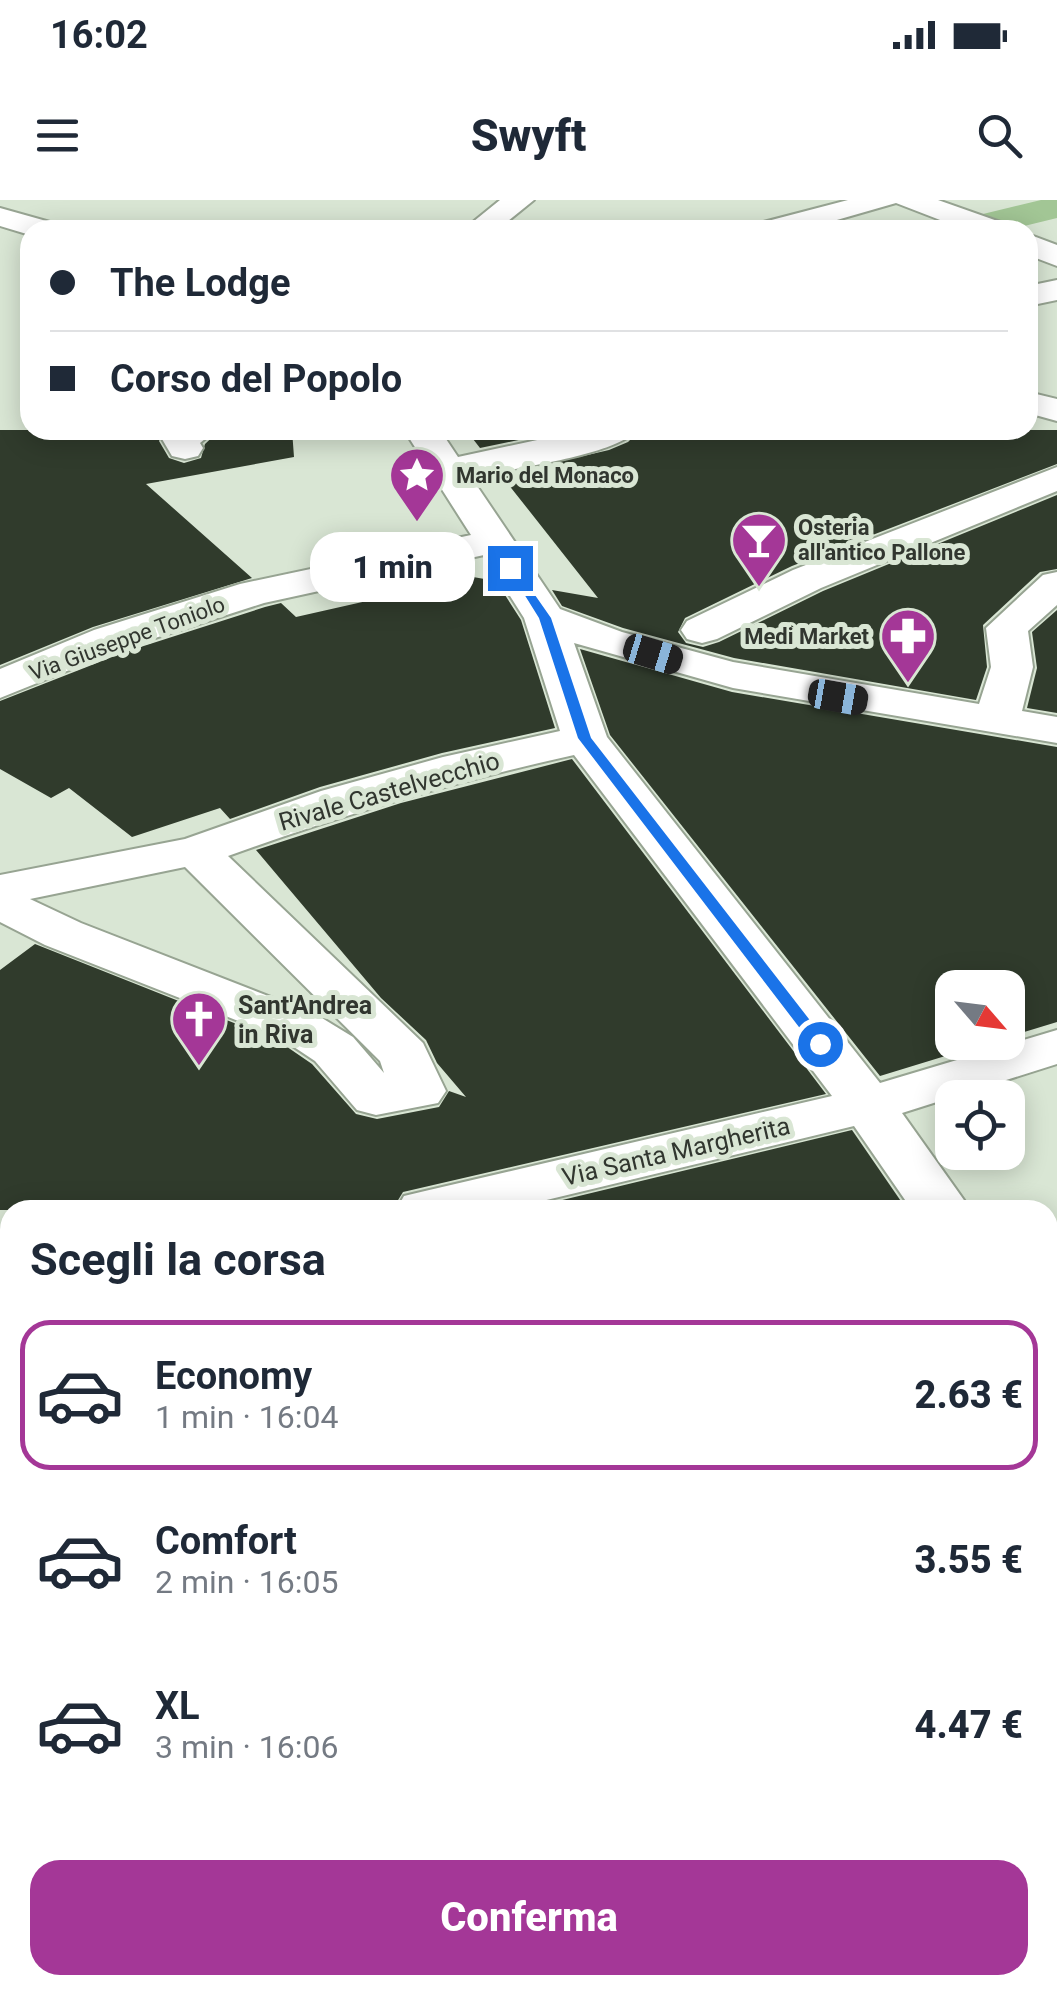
<!DOCTYPE html>
<html lang="it">
<head>
<meta charset="utf-8">
<style>
  :root { --surface:#fff; --page:#f6f6f7; --text:#1f2937; --muted:#747a83; --line:#e0e1e3; --accent:#a43797 }
  body { margin:0; font-family:Roboto,sans-serif; background:var(--page); color:var(--text); height:100vh; display:flex; flex-direction:column; font-size:38px; white-space:nowrap }
  * { box-sizing:border-box; margin:0 }
  p { font-size:32px; color:var(--muted) }
  .icon { flex:none; width:55px; height:55px; fill:none; stroke:currentColor; stroke-width:2; stroke-linecap:round; stroke-linejoin:round }
  .map { position:relative; flex:1; overflow:hidden }
  .panel { position:absolute; left:0px; top:1000px; width:1058px; height:795px; display:flex; flex-direction:column; background:var(--surface); border-radius:30px 30px 0 0; box-shadow:0 5px 25px #0003 }
  .panel>* { flex:none }
  .top-card { position:absolute; left:20px; top:20px; width:1018px; height:220px; border-radius:30px; box-shadow:0 5px 25px #0003; display:grid; align-content:center; height:220px; padding:0 30px; background:var(--surface) }
  .needle { width:65px; rotate:118deg }
  .tools { position:absolute; left:935px; top:770px; display:grid; gap:20px }
  .tools a { display:grid; place-items:center; width:90px; height:90px; border-radius:20px; background:var(--surface); box-shadow:0 5px 25px #0003; font-size:50px }
  .end { position:absolute; width:45px; height:45px; margin:-22px; border:12px solid #1a73e8; background:#fff; box-shadow:0 0 0 5px #fff }
  .from { border-radius:50% }
  .bubble { position:absolute; height:70px; border-radius:30px; background:var(--surface); box-shadow:0 5px 25px #0003; font-size:32px; font-weight:800; line-height:70px; text-align:center }
  .car { position:absolute; width:30px; height:60px; margin:-30px -15px; border-radius:12px; box-shadow:0 0 8px 2px #0007; background:linear-gradient(#222 24%,#8ab4d8 0 40%,#222 0 76%,#8ab4d8 0 86%,#222 0) }
  .top-card b { display:flex; align-items:center; gap:35px; height:95px; font-size:38px }
  .top-card b+b { border-top:2px solid var(--line) }
  .top-card i { width:25px; height:25px; background:var(--text) }
  ul { padding:0; list-style:none }
  li { display:flex; align-items:center; gap:30px; height:150px; margin:0 20px 15px; padding:0 10px; border:5px solid transparent; border-radius:30px }
  li div { flex:1 }
  li b { display:block; font-size:38px }
  li em { font-style:normal; font-weight:800 }
  li.on { border-color:var(--accent) }
  li>.icon { width:90px; height:90px; stroke-width:1.5 }
  h2 { padding:0 30px; font-size:45px; line-height:120px }
  .primary-button { display:flex; gap:20px; margin-top:auto; padding:20px 30px }
  .primary-button a { flex:1; height:115px; border-radius:30px; background:var(--accent); color:#fff; font-size:40px; font-weight:800; line-height:115px; text-align:center }
  .status { display:flex; justify-content:space-between; align-items:center; height:70px; padding:0 50px; background:var(--surface); direction:ltr }
  .status svg { height:28px; fill:currentColor }
  header { display:flex; justify-content:space-between; align-items:center; height:130px; padding:0 30px; background:var(--surface); font-size:45px; font-weight:800 }
  .map>svg:first-child { display:block }
  .lines { fill:none; stroke-linecap:round; stroke-linejoin:round }
  .canal { fill:#a2c695; fill-rule:evenodd }
  .building { fill:#303b2c }
  .minor-casing { stroke:#97a492; stroke-width:4 }
  .minor { fill:#fff; fill-rule:evenodd }
  .route { fill:#1a73e8 }
  .labels { text-anchor:middle; stroke-width:10; stroke-linejoin:round; paint-order:stroke }
  .far-poi-label { font-size:22px; font-weight:bold; fill:#31362f; stroke:#d9e6d4; text-anchor:start }
  .far-street-label { font-size:22px; fill:#31362f; stroke:#d9e6d4 }
  .street-label { font-size:25px; fill:#31362f; stroke:#d9e6d4 }
  .poi-label { font-size:25px; font-weight:bold; fill:#31362f; stroke:#d9e6d4; text-anchor:start }
</style>
</head>
<body>
<div class="status"><b>16:02</b><svg viewBox="0 0 49 12"><path d="M0 12V9h3v3zM5 12V6h3v6zM10 12V3h3v9zM15 12V0h3v12zM26 1h20v11H26zM47 4h2v5h-2z"/></svg></div>
<header><svg class="icon" aria-label="menu" viewBox="0 0 24 24"><path d="M4 6h16M4 12h16M4 18h16"/></svg>Swyft<svg class="icon" aria-label="search" viewBox="0 0 24 24"><circle cx="10" cy="10" r="6"/><path d="M15 15l6 6"/></svg></header>
<div class="map">
<svg width="1057" height="1795" viewBox="0 0 1057 1795">
  <rect width="100%" height="100%" fill="#d9e6d4"/>
  <g class="lines">
    <!-- canal -->
    <path class="canal" d="M1041,0h16v18l-49,12h-64l6,-8z"/>
  </g>
  <!-- building -->
  <path class="building" d="M0,230h165l-6,11 10,17 15,5 17,-5 4,-14 15,-14h72l2,27 -148,27 106,94 -159,49 -93,38z
    M466,230h100l-86,18z
    M640,230h417v34l-265,102 -107,52 -7,14 8,11 17,4 16,-5 104,-51 234,-96v74l-17,3 -57,53 4,42 -11,33 -242,-42 -111,-30 -61,-22 -10,-16 46,8 -97,-123 108,-25 19,-8z
    M473,377l23,4 25,39 34,108 -113,25 -122,34 -90,32 -10,-11 -88,29 -63,-49 -18,10 -51,-29v-68l125,-49 140,-45 16,-4 15,14z
    M1057,410v103l-30,-5 10,-40 -5,-36z
    M580,449l152,43 325,55v275l-49,15v-49h-56v54h39l-111,34 -270,-341z
    M572,559l254,335 -423,98 -11,18h-392v-240l35,-26 242,96 35,24 44,50 21,5 62,-12 10,-16 17,6 -29,-34 -11,-23 -45,-42 -125,-148 145,-47z
    M852,930l55,80h-386z"/>
  <g class="lines">
    <!-- minor casing -->
    <g class="minor-casing">
      <path id="minor" d="M500,0h34l-37,30h-34z
        M848,0h90l68,24 4,6h-44l-70,-27 -94,27h-50l4,-6z
        M0,8l57,16 4,6h-31v5l-30,-9z
        M1028,34l29,11v21l-29,-11z
        M1057,80v20l-29,6v-20z
        M1028,192l29,7v22l-29,-8z
        M216,230l-16,13 3,5 -5,8 -13,3 -13,-3 -10,-17 8,-9z
        M404,230h36l18,27 126,-27h52c-17,25 -132,40 -165,47l89,132 62,23 111,30 246,42 12,-37 -5,-39 57,-53 14,-3v33l-29,26 5,36 -11,44 35,6v26l-324,-55 -159,-45 33,94 273,346 177,-53v34l-155,49 69,97h-59l-58,-84 -349,84h-109l8,-14 21,-5 407,-95 -258,-341c-118,26 -232,60 -346,101l195,187 23,48 -8,12 -62,12 -19,-5 -42,-49 -36,-24 -234,-92 -45,-23v-47l185,-36 136,-48 122,-34 117,-26 -36,-113 -40,-63 -220,48 -140,45 -124,50v-29l94,-39 146,-46 231,-49zM185,667l195,194 4,12 -31,-36 -36,-22 -236,-92 -51,-24z
        M1057,267v24l-236,97 -104,51 -15,4 -15,-4 -6,-9 6,-9 106,-51z
        M10,1081v42l-10,2v-42z
        M1048,1124l9,3v53l-9,-3z
        M1057,1270v51l-9,3v-51z
        M0,1390h10v56h-10z
        M1057,1732v63h-37l-5,-10h33v-52z
        M827,1785h144l-4,10h-144z"/>
    </g>
    <!-- minor -->
    <use href="#minor" class="minor"/>
  </g>
  <!-- route -->
  <path class="route" d="M506,365h8l37,53 40,120 235,303v7h-11l-237,-310 -39,-120z"/>
  <!-- icons -->
  <defs>
    <g id="sight-pin" transform="scale(2.875)"><path d="M0 17L-7.5 6A9.5 9.5 0 1 1 7.5 6Z" fill="#a43797" stroke="#d9e6d4"/><path d="M0-6L1.8-2.2L6-1.7L2.9 1.2L3.7 5.4L0 3.3L-3.7 5.4L-2.9 1.2L-6-1.7L-1.8-2.2Z" fill="#fff"/></g>
    <g id="bar-pin" transform="scale(2.875)"><path d="M0 17L-7.5 6A9.5 9.5 0 1 1 7.5 6Z" fill="#a43797" stroke="#d9e6d4"/><path d="M-6-5H6L.8 .8V4.5H3.5V6h-7V4.5H-.8V.8Z" fill="#fff"/></g>
    <g id="pharmacy-pin" transform="scale(2.875)"><path d="M0 17L-7.5 6A9.5 9.5 0 1 1 7.5 6Z" fill="#a43797" stroke="#d9e6d4"/><path d="M-2-6h4v4h4v4h-4v4h-4v-4h-4v-4h4Z" fill="#fff"/></g>
    <g id="church-pin" transform="scale(2.875)"><path d="M0 17L-7.5 6A9.5 9.5 0 1 1 7.5 6Z" fill="#a43797" stroke="#d9e6d4"/><path d="M-1.2-6h2.4v3.5h3.3v2.4h-3.3V6h-2.4V-.1h-3.3v-2.4h3.3Z" fill="#fff"/></g>
  </defs>
  <g fill-rule="evenodd">
    <use href="#sight-pin" x="417" y="275"/>
    <use href="#bar-pin" x="759" y="340"/>
    <use href="#pharmacy-pin" x="908" y="436"/>
    <use href="#church-pin" x="199" y="819"/>
  </g>
  <g class="labels">
    <!-- far-poi labels -->
    <g class="far-poi-label">
      <text x="456" y="283">Mario del Monaco</text>
      <text x="798" y="335">Osteria<tspan x="798" dy="25">all'antico Pallone</tspan></text>
      <text x="869" y="444" text-anchor="end">Medi Market</text>
    </g>
    <!-- far-street labels -->
    <g class="far-street-label">
      <text transform="translate(127 438) rotate(-20)" y="8">Via Giuseppe Toniolo</text>
    </g>
    <!-- street labels -->
    <g class="street-label">
      <text transform="translate(389 591) rotate(-16)" y="9">Rivale Castelvecchio</text>
      <text transform="translate(676 951) rotate(-13)" y="9">Via Santa Margherita</text>
    </g>
    <!-- poi labels -->
    <g class="poi-label">
      <text x="238" y="814">Sant'Andrea<tspan x="238" dy="29">in Riva</tspan></text>
    </g>
  </g>
</svg>
<div class="tools">
<a><svg class="needle" viewBox="-14 -14 28 28"><path d="M0-13l5 13h-10z" fill="#e53935"/><path d="M0 13l5-13h-10z" fill="#747a83"/></svg></a>
<a><svg class="icon" aria-label="locate" viewBox="0 0 24 24"><circle cx="12" cy="12" r="6"/><path d="M12 2v4M12 18v4M2 12h4M18 12h4"/></svg></a>
</div>
<i class="end from" style="left:820px;top:844px"></i>
<i class="end" style="left:510px;top:368px"></i>
<div class="bubble" style="left:310px;top:332px;width:165px">1 min</div>
<i class="car" style="left:653px;top:454px;rotate:107deg"></i>
<i class="car" style="left:838px;top:497px;rotate:100deg"></i>
<div class="top-card">
<b><i class="from"></i>The Lodge</b>
<b><i></i>Corso del Popolo</b>
</div>
<section class="panel">
<h2>Scegli la corsa</h2>
<ul>
<li class="on"><svg class="icon" aria-label="car" viewBox="0 0 24 24"><path d="M5 17H2v-5l4-1 3-4h7l3 4 3 1v5h-3M9 17h6M6 11h13"/><circle cx="7" cy="17" r="2"/><circle cx="17" cy="17" r="2"/></svg><div><b>Economy</b><p>1 min · 16:04</p></div><em>2.63 €</em></li>
<li><svg class="icon" aria-label="car" viewBox="0 0 24 24"><path d="M5 17H2v-5l4-1 3-4h7l3 4 3 1v5h-3M9 17h6M6 11h13"/><circle cx="7" cy="17" r="2"/><circle cx="17" cy="17" r="2"/></svg><div><b>Comfort</b><p>2 min · 16:05</p></div><em>3.55 €</em></li>
<li><svg class="icon" aria-label="car" viewBox="0 0 24 24"><path d="M5 17H2v-5l4-1 3-4h7l3 4 3 1v5h-3M9 17h6M6 11h13"/><circle cx="7" cy="17" r="2"/><circle cx="17" cy="17" r="2"/></svg><div><b>XL</b><p>3 min · 16:06</p></div><em>4.47 €</em></li>
</ul>
<div class="primary-button"><a>Conferma</a></div>
</section>
</div>
</body>
</html>
